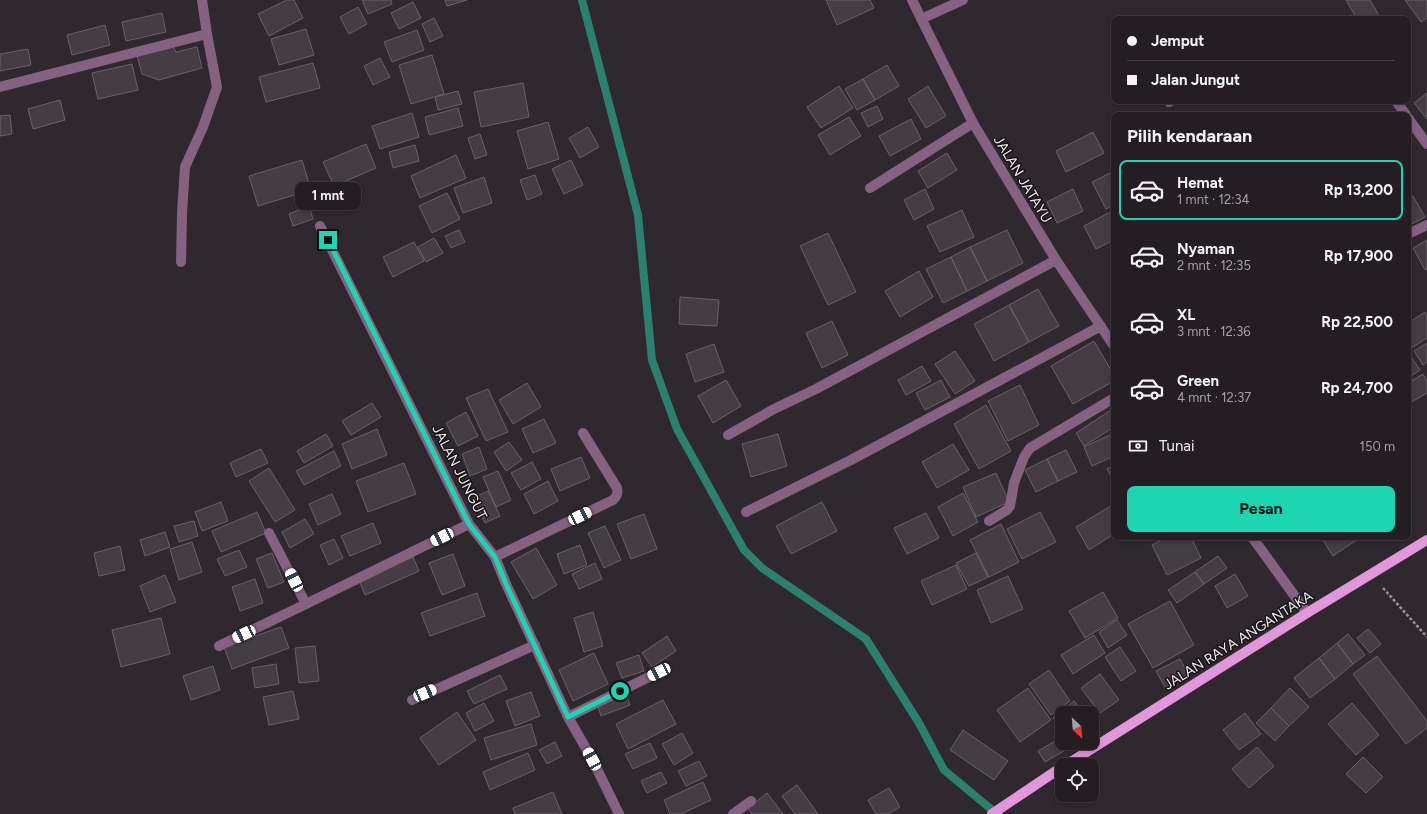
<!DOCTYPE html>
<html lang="id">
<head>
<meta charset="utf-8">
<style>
  :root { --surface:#241e23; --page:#2c272b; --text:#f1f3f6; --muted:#a3a2a6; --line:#413c41; --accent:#1cd5b1 }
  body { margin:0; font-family:Figtree,sans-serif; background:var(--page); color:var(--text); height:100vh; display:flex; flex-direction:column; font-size:15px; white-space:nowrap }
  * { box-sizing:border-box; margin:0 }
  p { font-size:13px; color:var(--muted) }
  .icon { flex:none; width:22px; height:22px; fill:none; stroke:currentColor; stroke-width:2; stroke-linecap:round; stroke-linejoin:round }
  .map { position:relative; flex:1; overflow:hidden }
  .panel { position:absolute; left:1111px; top:112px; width:300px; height:428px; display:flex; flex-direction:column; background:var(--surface); border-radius:8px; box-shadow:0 2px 6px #0003,0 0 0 1px var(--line) }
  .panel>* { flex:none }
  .guide { position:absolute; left:1111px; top:16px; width:300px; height:88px; border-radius:8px; box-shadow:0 2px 6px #0003,0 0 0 1px var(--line); display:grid; align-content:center; height:88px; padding:0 16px; background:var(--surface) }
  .needle { width:26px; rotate:154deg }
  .tools { position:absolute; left:1055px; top:706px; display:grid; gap:8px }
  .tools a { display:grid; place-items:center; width:44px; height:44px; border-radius:8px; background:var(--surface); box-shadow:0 2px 6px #0003,0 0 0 1px var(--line); font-size:20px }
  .end { position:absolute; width:18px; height:18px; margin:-9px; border:5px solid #1cd5b1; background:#111; box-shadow:0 0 0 2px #111 }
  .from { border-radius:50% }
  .bubble { position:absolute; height:28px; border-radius:8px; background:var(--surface); box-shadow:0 2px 6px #0003,0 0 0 1px var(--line); font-size:13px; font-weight:700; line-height:28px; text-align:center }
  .car { position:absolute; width:12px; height:24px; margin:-12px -6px; border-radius:5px; box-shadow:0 0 3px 1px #0007; background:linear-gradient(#fff 24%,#345 0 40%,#fff 0 76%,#345 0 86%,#fff 0) }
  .guide b { display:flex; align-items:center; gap:14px; height:38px; font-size:15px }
  .guide b+b { border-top:1px solid var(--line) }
  .guide i { width:10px; height:10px; background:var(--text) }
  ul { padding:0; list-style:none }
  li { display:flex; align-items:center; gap:12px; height:60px; margin:0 8px 6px; padding:0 8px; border:2px solid transparent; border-radius:8px }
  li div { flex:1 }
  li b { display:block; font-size:15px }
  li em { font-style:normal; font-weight:700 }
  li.selected { border-color:var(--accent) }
  li>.icon { width:36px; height:36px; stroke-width:1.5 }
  h2 { padding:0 16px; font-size:18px; line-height:48px }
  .pay { display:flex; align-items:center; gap:10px; height:44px; padding:0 16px; font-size:15px }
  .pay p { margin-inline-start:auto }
  .primary-button { display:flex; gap:8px; margin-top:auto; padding:8px 16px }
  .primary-button a { flex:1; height:46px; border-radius:8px; background:var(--accent); color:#111; font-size:16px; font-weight:700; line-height:46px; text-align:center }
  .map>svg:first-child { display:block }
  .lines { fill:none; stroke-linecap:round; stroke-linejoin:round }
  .stream { stroke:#2a826e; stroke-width:8 }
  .building { fill:#453c44; stroke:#6a6169 }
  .path { stroke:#989297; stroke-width:2.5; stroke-dasharray:3 2; stroke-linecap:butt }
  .minor { stroke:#866282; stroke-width:10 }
  .major { stroke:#e296db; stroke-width:10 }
  .route { stroke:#1cd5b1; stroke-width:5 }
  .labels { text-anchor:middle; stroke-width:3; stroke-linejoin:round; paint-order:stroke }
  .street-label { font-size:14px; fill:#f2edf1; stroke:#161215 }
</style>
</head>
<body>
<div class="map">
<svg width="1427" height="814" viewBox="0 0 1427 814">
  <rect width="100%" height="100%" fill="#30282f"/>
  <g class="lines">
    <!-- stream -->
    <path class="stream" d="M582,0l56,215 14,145 25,69 67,121 18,18 104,71 53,84 25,47 53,44"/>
  </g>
  <!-- building -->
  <path class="building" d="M287,0h7l9,18 -34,18 -11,-22z
    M362,0h29l1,4 -24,10z
    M445,0h22l-20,6z
    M826,0h44l4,8 -37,17z
    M1346,0h24l11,19h-24z
    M1405,0h22v18l-6,4z
    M413,2l8,16 -22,11 -8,-16z
    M358,7l9,17 -18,10 -9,-17z
    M162,13l4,19 -40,9 -4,-19z
    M434,18l9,18 -13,6 -8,-18z
    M105,25l5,20 -38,10 -5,-20z
    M306,29l8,26 -35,10 -8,-26z
    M417,30l7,20 -32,12 -8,-20z
    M173,46l3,6 21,-5 5,21 -43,12 -17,-6 -5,-18z
    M28,49l3,16 -31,6v-17z
    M432,55l12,39 -33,10 -12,-39z
    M380,58l10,19 -17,8 -9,-19z
    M313,63l7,25 -54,14 -7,-25z
    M132,64l6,26 -40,9 -6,-26z
    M887,65l12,21 -24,14 -12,-21z
    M863,79l12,21 -18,10 -12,-21z
    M523,83l6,34 -48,10 -7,-35z
    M839,86l14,22 -32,20 -14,-21z
    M928,86l18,30 -20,12 -18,-29z
    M458,91l4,13 -24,6 -3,-13z
    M1427,93v26l-13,-16z
    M60,100l5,20 -32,9 -5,-20z
    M877,106l6,13 -15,8 -7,-14z
    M458,108l5,18 -34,9 -4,-18z
    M412,113l7,24 -39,12 -8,-23z
    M10,115l2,19 -12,2v-20z
    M849,117l12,19 -31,19 -12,-20z
    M911,119l10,20 -31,17 -11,-20z
    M548,122l11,37 -31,10 -11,-38z
    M588,127l11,20 -19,11 -11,-20z
    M1093,132l11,21 -38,19 -10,-21z
    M480,134l7,21 -12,4 -7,-21z
    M366,144l10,24 -42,18 -11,-24z
    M415,145l4,16 -26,7 -4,-16z
    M947,153l10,17 -29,18 -10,-17z
    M456,155l10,23 -46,20 -9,-22z
    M302,160l9,30 -53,16 -9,-30z
    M571,160l12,25 -19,9 -12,-25z
    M1114,171v34l-8,4 -14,-27z
    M535,175l7,19 -15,6 -7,-20z
    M484,177l8,26 -29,10 -9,-25z
    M925,189l9,20 -20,11 -10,-20z
    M1073,189l10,22 -26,12 -10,-21z
    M447,193l13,26 -28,14 -13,-27z
    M1413,196l12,21 -17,9v-28z
    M309,206l4,13 -20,7 -4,-12z
    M962,210l12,27 -34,15 -13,-26z
    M1114,210v30l-18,9 -12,-23z
    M459,230l6,12 -14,6 -6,-12z
    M1007,230l16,33 -36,18 -17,-34z
    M828,233l28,59 -28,13 -28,-59z
    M434,238l9,15 -17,9 -8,-15z
    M1427,240v29l-2,1 -12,-22z
    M414,242l10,19 -31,16 -10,-20z
    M970,247l17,34 -20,10 -16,-34z
    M951,257l16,34 -24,12 -17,-34z
    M919,271l14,26 -33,20 -15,-26z
    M1038,289l21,37 -30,16 -20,-37z
    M680,297l39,3 -2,26 -38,-2z
    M1009,305l20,37 -35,19 -20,-37z
    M1425,312l2,3v23l-19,12v-27z
    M832,321l16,34 -26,13 -16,-35z
    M1094,341l20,34v6l-41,23 -22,-38z
    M1427,343v19l-4,3 -9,-14z
    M714,344l10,28 -29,10 -9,-28z
    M955,351l20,30 -20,13 -20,-30z
    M1412,358l8,12 -12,8v-18z
    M922,366l9,15 -25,14 -8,-15z
    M1423,374l4,7v12l-19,11v-21z
    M726,380l15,26 -28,17 -15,-27z
    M941,380l9,17 -25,13 -9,-17z
    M527,383l14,24 -28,17 -14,-24z
    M1020,385l19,40 -31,16 -20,-40z
    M488,389l20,43 -22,9 -20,-43z
    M372,403l9,14 -30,18 -9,-14z
    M986,405l25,46 -32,18 -25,-45z
    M1114,408v19l-30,19 -8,-13z
    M466,412l12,24 -20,10 -12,-23z
    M544,419l12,24 -23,10 -11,-24z
    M377,429l10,26 -35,14 -10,-25z
    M1114,433v23l-22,10 -8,-19z
    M326,434l7,12 -29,17 -7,-12z
    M778,434l9,32 -36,11 -9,-33z
    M509,442l13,18 -16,11 -12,-19z
    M953,444l16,26 -32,18 -15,-26z
    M479,447l8,22 -17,7 -8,-22z
    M261,449l7,14 -32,14 -6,-14z
    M1066,450l11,22 -19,9 -11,-22z
    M334,451l7,15 -37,19 -8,-14z
    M581,457l9,21 -30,13 -9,-22z
    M1047,459l11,22 -22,11 -11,-22z
    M532,462l9,17 -20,11 -10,-17z
    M404,463l12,31 -48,18 -12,-31z
    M1114,465v17l-7,-13z
    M269,468l26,42 -20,12 -26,-41z
    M498,471l13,29 -15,7 -13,-30z
    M996,473l13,29 -33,15 -13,-30z
    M548,481l10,20 -24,13 -10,-20z
    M488,491l12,25 -15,7 -12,-25z
    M963,493l15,29 -25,14 -15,-29z
    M332,494l9,20 -23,11 -9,-21z
    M221,502l7,19 -26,10 -7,-19z
    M822,502l15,29 -46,23 -15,-28z
    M1114,504v30l-25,16 -13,-23z
    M257,512l9,21 -45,19 -9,-21z
    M1040,512l16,30 -34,17 -15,-30z
    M926,513l13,25 -32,16 -13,-26z
    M644,514l13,35 -26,10 -14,-35z
    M305,519l9,15 -24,14 -8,-16z
    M194,521l4,15 -19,6 -5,-16z
    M373,523l8,20 -31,13 -9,-20z
    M1001,524l18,38 -30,15 -19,-37z
    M605,526l16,34 -17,8 -16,-35z
    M165,532l5,15 -25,9 -5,-16z
    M1168,537h23l10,21 -34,17 -15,-30z
    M1321,537h40l-28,19z
    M334,539l9,19 -14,7 -9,-20z
    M192,542l10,30 -23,8 -9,-31z
    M580,545l7,20 -23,9 -7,-20z
    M120,546l5,24 -26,6 -5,-23z
    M536,548l21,37 -24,14 -22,-37z
    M239,550l8,17 -22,9 -8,-17z
    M272,553l12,29 -16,6 -12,-29z
    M976,553l12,24 -19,9 -13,-23z
    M453,554l12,32 -23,9 -13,-32z
    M1218,556l9,12 -23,16 -9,-12z
    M413,557l6,14 -54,24 -6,-15z
    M595,563l7,16 -23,10 -7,-15z
    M956,565l11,24 -35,16 -11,-24z
    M1195,572l9,12 -27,19 -9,-13z
    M1235,574l13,22 -21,12 -12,-22z
    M165,575l11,27 -26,10 -10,-26z
    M1008,576l15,33 -32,14 -14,-33z
    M255,579l8,24 -23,8 -8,-24z
    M1103,592l15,26 -33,20 -16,-27z
    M477,593l8,23 -55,20 -9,-23z
    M1170,601l24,44 -41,23 -25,-44z
    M593,612l10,34 -19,6 -10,-34z
    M161,618l9,36 -49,13 -9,-37z
    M1117,620l10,15 -19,13 -9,-16z
    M281,627l8,21 -57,21 -8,-22z
    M1368,629l13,15 -11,9 -13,-15z
    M1348,634l17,21 -12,9 -16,-21z
    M1094,635l11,18 -32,21 -12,-19z
    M667,636l9,15 -24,16 -10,-14z
    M1337,643l16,21 -18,15 -16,-21z
    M315,646l4,35 -20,2 -4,-35z
    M1120,647l16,24 -15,10 -16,-24z
    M594,653l14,31 -35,17 -14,-31z
    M639,655l5,16 -22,7 -6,-15z
    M1377,656l50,65v7l-21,16 -53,-70z
    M1319,658l16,21 -25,19 -16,-20z
    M1180,659l9,16 -24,12 -9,-16z
    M276,664l3,20 -24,4 -3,-20z
    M213,666l7,24 -29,10 -8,-24z
    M1049,670l21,31 -19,14 -22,-31z
    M1100,674l19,26 -19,13 -19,-25z
    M500,675l7,14 -33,15 -7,-13z
    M1028,688l23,32 -31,22 -23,-32z
    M1290,688l19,19 -20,19 -18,-18z
    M293,691l6,28 -30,6 -6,-28z
    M531,692l9,24 -25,10 -9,-25z
    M625,692l5,13 -29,11 -4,-12z
    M663,700l13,24 -48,25 -12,-25z
    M1074,701l10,12h-22v16l-9,-11z
    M484,703l10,18 -19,10 -9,-18z
    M1352,703l27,32 -23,20 -28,-31z
    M1271,708l18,18 -14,15 -19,-18z
    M457,712l19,28 -37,25 -19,-27z
    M1245,713l16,21 -22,16 -16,-20z
    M1092,715l7,10 -7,6z
    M531,724l6,21 -46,15 -7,-22z
    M963,730l45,31 -14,19 -44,-30z
    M682,733l11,20 -19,12 -12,-21z
    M1057,740l7,11 -19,11 -7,-11z
    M555,742l7,14 -15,8 -8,-14z
    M650,743l7,15 -24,11 -8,-15z
    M1257,747l17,19 -25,22 -17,-19z
    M528,753l7,17 -45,20 -7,-18z
    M1363,757l20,20 -17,16 -20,-19z
    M699,761l8,15 -21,10 -8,-15z
    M661,772l6,11 -20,10 -6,-12z
    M703,782l8,18 -30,14h-11l-6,-14z
    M797,785l21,29h-23l-13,-18z
    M889,788l11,19 -12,7h-12l-8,-14z
    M553,792l9,22h-47l-2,-6z
    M767,793l16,21h-31l-4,-6z"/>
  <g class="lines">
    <!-- path -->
    <path class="path" d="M1383,588l44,49"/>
    <!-- minor -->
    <path class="minor" d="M912,0l61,123 83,137 58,86
      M921,19l42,-19
      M0,87l207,-53 -5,-34
      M1396,101l10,14
      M1169,102l2,-1
      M1408,118l19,26
      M870,188l103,-65
      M320,226l149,298 26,33 11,27 62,133 24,42 27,55
      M1408,234l19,-9
      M181,262l1,-49 3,-46 18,-40 14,-40 -10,-53
      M728,435l46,-26 42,-20 240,-129
      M746,512l105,-52 250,-134
      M989,521l18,-11 3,-4 4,-23 10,-26 6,-9 84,-50
      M269,533l37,71
      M1252,537l55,76
      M495,557l118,-57c4,-4 5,-6 4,-12l-34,-55
      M219,646l87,-42 163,-80
      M412,700l123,-55
      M568,717l91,-45
      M733,814l18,-13"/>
    <!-- major -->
    <path class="major" d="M1066,765l241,-152 120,-73
      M992,814l70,-47"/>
  </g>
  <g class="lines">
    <!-- route -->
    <path class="route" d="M328,240l141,284 26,33 11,27 62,133 52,-26"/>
  </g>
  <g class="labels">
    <!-- street labels -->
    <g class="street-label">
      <text transform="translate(1023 179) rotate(59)" y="5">JALAN JATAYU</text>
      <text transform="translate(460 472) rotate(63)" y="5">JALAN JUNGUT</text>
      <text transform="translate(1238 640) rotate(-32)" y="5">JALAN RAYA ANGANTAKA</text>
    </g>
  </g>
</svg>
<div class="tools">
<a><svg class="needle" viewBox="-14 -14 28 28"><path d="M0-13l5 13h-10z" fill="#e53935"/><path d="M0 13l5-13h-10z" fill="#a3a2a6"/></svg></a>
<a><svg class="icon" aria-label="locate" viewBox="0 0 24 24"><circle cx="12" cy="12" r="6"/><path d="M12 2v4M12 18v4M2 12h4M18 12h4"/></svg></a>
</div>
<i class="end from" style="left:620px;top:691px"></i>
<i class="end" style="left:328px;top:240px"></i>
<div class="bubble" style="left:295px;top:182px;width:66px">1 mnt</div>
<i class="car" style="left:580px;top:516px;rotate:64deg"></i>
<i class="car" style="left:442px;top:537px;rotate:243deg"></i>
<i class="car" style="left:294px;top:580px;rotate:333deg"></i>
<i class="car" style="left:244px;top:634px;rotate:245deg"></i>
<i class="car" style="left:659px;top:672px;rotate:244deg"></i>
<i class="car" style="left:425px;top:693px;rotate:66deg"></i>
<i class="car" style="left:592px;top:759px;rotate:331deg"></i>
<div class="guide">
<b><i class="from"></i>Jemput</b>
<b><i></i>Jalan Jungut</b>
</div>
<section class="panel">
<h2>Pilih kendaraan</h2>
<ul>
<li class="selected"><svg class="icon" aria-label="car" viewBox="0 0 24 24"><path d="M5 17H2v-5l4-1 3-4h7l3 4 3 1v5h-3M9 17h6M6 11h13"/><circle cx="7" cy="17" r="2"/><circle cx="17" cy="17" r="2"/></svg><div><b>Hemat</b><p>1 mnt · 12:34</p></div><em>Rp 13,200</em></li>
<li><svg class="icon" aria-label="car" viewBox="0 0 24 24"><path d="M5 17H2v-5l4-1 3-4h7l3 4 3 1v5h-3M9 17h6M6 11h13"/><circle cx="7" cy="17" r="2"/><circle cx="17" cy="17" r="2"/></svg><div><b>Nyaman</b><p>2 mnt · 12:35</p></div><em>Rp 17,900</em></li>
<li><svg class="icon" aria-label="car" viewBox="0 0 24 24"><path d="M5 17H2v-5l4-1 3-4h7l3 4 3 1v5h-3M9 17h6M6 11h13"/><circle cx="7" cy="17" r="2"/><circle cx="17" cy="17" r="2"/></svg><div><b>XL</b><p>3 mnt · 12:36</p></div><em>Rp 22,500</em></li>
<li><svg class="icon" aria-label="car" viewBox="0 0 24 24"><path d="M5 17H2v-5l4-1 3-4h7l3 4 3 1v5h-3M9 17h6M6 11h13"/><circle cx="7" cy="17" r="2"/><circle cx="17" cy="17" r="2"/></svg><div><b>Green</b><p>4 mnt · 12:37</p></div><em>Rp 24,700</em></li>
</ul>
<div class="pay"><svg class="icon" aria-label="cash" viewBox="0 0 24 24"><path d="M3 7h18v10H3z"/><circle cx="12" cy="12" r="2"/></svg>Tunai<p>150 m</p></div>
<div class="primary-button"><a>Pesan</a></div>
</section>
</div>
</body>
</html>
